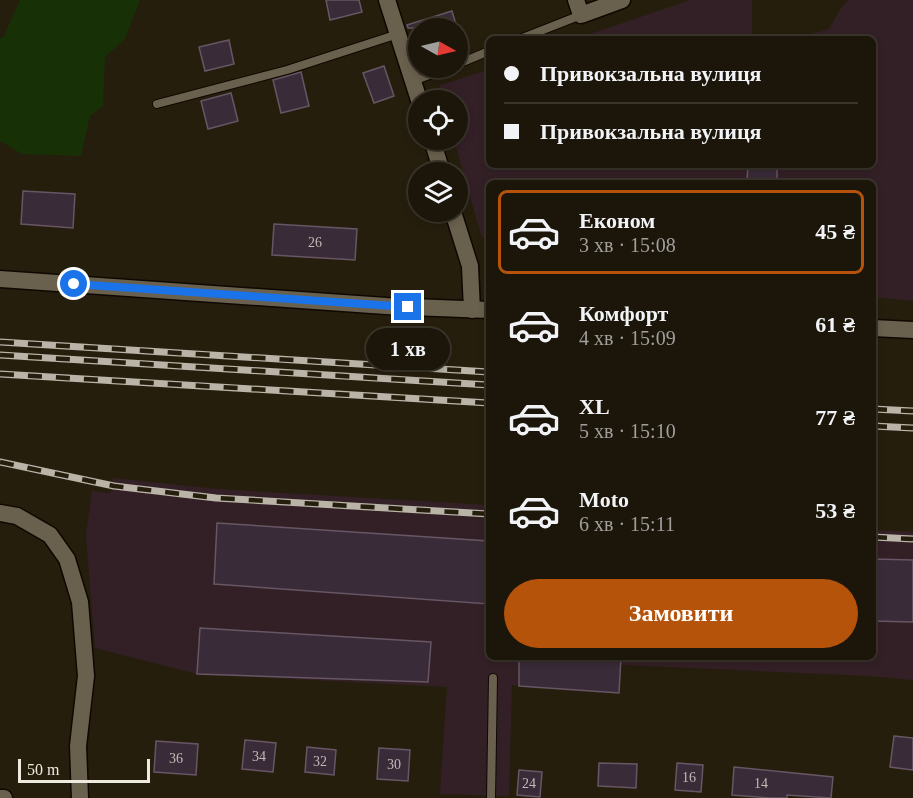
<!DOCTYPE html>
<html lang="uk">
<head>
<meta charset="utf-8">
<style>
  :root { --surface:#1c160a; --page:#251f13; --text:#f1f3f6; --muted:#a09f9c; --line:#3a352b; --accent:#b45309 }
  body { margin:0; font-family:"Times New Roman",serif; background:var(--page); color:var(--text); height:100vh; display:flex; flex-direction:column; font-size:22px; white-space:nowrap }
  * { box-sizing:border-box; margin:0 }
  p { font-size:20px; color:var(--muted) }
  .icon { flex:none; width:33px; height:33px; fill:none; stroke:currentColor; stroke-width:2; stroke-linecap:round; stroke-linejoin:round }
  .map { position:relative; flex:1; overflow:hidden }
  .panel { position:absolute; left:486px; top:180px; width:390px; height:480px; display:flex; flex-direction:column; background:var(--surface); border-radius:9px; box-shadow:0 3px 9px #0003,0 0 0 2px var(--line) }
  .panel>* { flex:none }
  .top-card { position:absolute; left:486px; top:36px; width:390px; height:132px; border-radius:9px; box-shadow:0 3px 9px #0003,0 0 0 2px var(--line); display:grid; align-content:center; height:132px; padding:0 18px; background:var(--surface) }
  .needle { width:39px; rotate:98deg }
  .fabs { position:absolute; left:408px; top:18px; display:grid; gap:12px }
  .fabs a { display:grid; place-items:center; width:60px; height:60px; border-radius:50%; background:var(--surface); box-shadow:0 3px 9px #0003,0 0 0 2px var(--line); font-size:30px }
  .scale { position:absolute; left:18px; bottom:15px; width:132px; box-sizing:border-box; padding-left:6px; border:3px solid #efeadf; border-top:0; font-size:16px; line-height:21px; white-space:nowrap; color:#efeadf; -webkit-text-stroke:4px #261e0d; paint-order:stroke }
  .end { position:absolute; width:27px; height:27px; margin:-14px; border:8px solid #1a73e8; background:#fff; box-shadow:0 0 0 3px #fff }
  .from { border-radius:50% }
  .bubble { position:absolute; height:42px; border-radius:21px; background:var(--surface); box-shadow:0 3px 9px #0003,0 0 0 2px var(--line); font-size:20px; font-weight:600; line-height:42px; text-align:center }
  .top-card b { display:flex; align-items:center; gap:21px; height:57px; font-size:22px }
  .top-card b+b { border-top:2px solid var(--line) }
  .top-card i { width:15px; height:15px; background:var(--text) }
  ul { padding:10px 0 0; list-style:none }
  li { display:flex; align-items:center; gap:18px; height:84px; margin:0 12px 9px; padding:0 6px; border:3px solid transparent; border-radius:9px }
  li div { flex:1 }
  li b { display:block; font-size:22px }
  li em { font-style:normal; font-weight:600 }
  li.selected { border-color:var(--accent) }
  li>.icon { width:54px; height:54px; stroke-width:1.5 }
  .primary-button { display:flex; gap:12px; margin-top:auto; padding:12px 18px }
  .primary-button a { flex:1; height:69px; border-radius:36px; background:var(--accent); color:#fff; font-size:24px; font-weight:600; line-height:69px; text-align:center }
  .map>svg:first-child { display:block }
  .industrial { fill:#332026 }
  .green { fill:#183005 }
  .building { fill:#3a2b38; stroke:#675664; stroke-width:1.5 }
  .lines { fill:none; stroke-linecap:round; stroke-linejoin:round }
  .service-casing { stroke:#0f0800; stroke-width:10 }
  .minor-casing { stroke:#0f0800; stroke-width:19 }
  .tertiary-casing { stroke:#0f0800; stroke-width:19 }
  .service { stroke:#6a604e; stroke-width:8 }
  .minor { stroke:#6a604e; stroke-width:16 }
  .tertiary { stroke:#6a604e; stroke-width:16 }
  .rail-casing { stroke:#bab4a8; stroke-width:7 }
  .rail { stroke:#261e0d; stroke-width:4.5; stroke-dasharray:14; stroke-linecap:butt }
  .route { stroke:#1a73e8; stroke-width:8 }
  .labels { text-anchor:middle; stroke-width:4.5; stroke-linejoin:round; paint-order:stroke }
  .number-label { font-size:14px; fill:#c2bab5 }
</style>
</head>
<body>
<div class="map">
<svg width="913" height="798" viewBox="0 0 913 798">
  <rect width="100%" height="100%" fill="#261e0d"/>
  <!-- industrial -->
  <path class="industrial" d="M690,0h62v39h-176z
    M849,0h64v301l-40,-4v-114h-384v54l-7,1 -28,-98h4v-40h-15l-4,-14 50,-17v96h384v-126h-81l37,-10 12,-21z
    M112,478l106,11 271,16v152h384v-127l40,2v148l-44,-4 -248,-11 -2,28 -107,-8 -3,111 -69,-2 7,-107 -250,-13 -102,-26 -9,-113 6,-44 18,2 4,-7z"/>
  <!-- green -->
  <path class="green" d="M20,0h120l-15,39 -20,18 -2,49 -13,10 -9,40 -59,-2 -22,-13v-103h3z"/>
  <!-- building -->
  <path class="building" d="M326,0h33l3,12 -32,8z
    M452,11l5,17h-49l-1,-3z
    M229,40l5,24 -29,7 -6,-24z
    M384,66l10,30 -20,7 -11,-30z
    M301,72l8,34 -28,7 -8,-33z
    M231,93l7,28 -30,8 -7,-28z
    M748,165h29v16l-30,-1z
    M23,191l52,3 -2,34 -52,-4z
    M274,224l83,5 -2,31 -83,-5z
    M217,523l272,18v63l-275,-20z
    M873,559l40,1v62l-40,-1z
    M200,628l231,14 -3,40 -231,-8z
    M519,657h102l-2,36 -100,-7z
    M894,736l19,2v32l-23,-3z
    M245,740l31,3 -3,29 -31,-3z
    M156,741l42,3 -2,31 -42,-3z
    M307,747l29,3 -2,25 -29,-3z
    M379,748l31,2 -2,31 -31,-2z
    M599,763l38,1 -1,24 -38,-2z
    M677,763l26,2 -2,27 -26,-2z
    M734,767l99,10 -2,21 -44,-3v3h-17l-38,-3z
    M519,770l23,2 -2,25 -23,-2z"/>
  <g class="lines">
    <!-- service casing -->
    <g class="service-casing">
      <path id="service" d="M520,39l61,-24
        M458,64l31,-13
        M413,81l35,-13
        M157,104l130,-34 111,-36
        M491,798l2,-120"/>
    </g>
    <!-- minor casing -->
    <g class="minor-casing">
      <path id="minor" d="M387,0l32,100
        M576,0l5,15 41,-15
        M432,140l10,32
        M453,212l17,54 2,44
        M0,513l17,3 33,19 17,24 13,43 6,74 -8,70 2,52
        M0,798h4"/>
    </g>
    <!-- tertiary casing -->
    <g class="tertiary-casing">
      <path id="tertiary" d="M0,279l386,27 103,4
        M873,328l40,2"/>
    </g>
    <!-- service -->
    <use href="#service" class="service"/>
    <!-- minor -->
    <use href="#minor" class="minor"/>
    <!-- tertiary -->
    <use href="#tertiary" class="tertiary"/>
    <!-- rail casing -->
    <g class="rail-casing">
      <path id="rail" d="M0,342l489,30
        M0,355l489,30
        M0,374l489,29
        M873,409l40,2
        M873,426l40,2
        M0,462l114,24 102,12 273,16
        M873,537l40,2"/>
    </g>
    <!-- rail -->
    <use href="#rail" class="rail"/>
  </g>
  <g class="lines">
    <!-- route -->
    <path class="route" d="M74,284l334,23"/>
  </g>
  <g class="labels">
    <!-- number labels -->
    <g class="number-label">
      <text x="315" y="247">26</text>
      <text x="259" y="761">34</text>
      <text x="176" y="763">36</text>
      <text x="320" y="766">32</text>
      <text x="394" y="769">30</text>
      <text x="689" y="782">16</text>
      <text x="529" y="788">24</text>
      <text x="761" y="788">14</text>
    </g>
  </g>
</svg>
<div class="fabs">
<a><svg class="needle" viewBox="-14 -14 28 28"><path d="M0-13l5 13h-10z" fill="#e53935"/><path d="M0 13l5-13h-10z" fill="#a09f9c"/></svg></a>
<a><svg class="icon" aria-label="locate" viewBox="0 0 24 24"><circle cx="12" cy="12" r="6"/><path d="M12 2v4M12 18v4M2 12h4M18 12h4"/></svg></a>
<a><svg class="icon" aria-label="layers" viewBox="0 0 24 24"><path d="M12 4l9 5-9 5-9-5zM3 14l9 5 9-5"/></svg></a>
</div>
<div class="scale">50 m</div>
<i class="end from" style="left:74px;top:284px"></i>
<i class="end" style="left:408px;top:307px"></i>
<div class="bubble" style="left:366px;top:328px;width:84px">1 хв</div>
<div class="top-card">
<b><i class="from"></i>Привокзальна вулиця</b>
<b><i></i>Привокзальна вулиця</b>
</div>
<section class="panel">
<ul>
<li class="selected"><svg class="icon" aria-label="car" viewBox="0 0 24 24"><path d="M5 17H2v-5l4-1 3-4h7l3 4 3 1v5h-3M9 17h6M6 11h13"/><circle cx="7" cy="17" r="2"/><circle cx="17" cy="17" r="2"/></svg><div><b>Економ</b><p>3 хв · 15:08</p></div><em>45 ₴</em></li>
<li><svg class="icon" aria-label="car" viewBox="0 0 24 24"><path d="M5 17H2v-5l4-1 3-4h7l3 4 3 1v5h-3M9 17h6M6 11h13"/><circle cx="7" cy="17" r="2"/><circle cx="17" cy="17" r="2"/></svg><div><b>Комфорт</b><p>4 хв · 15:09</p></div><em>61 ₴</em></li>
<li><svg class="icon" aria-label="car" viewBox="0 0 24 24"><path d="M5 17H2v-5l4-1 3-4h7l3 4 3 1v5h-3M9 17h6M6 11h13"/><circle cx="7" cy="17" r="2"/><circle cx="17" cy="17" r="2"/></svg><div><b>XL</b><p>5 хв · 15:10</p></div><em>77 ₴</em></li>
<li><svg class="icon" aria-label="car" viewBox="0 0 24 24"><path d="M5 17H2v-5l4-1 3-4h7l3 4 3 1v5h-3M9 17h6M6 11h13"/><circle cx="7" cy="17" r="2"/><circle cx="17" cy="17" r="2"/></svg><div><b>Moto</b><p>6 хв · 15:11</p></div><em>53 ₴</em></li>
</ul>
<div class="primary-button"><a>Замовити</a></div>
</section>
</div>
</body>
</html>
